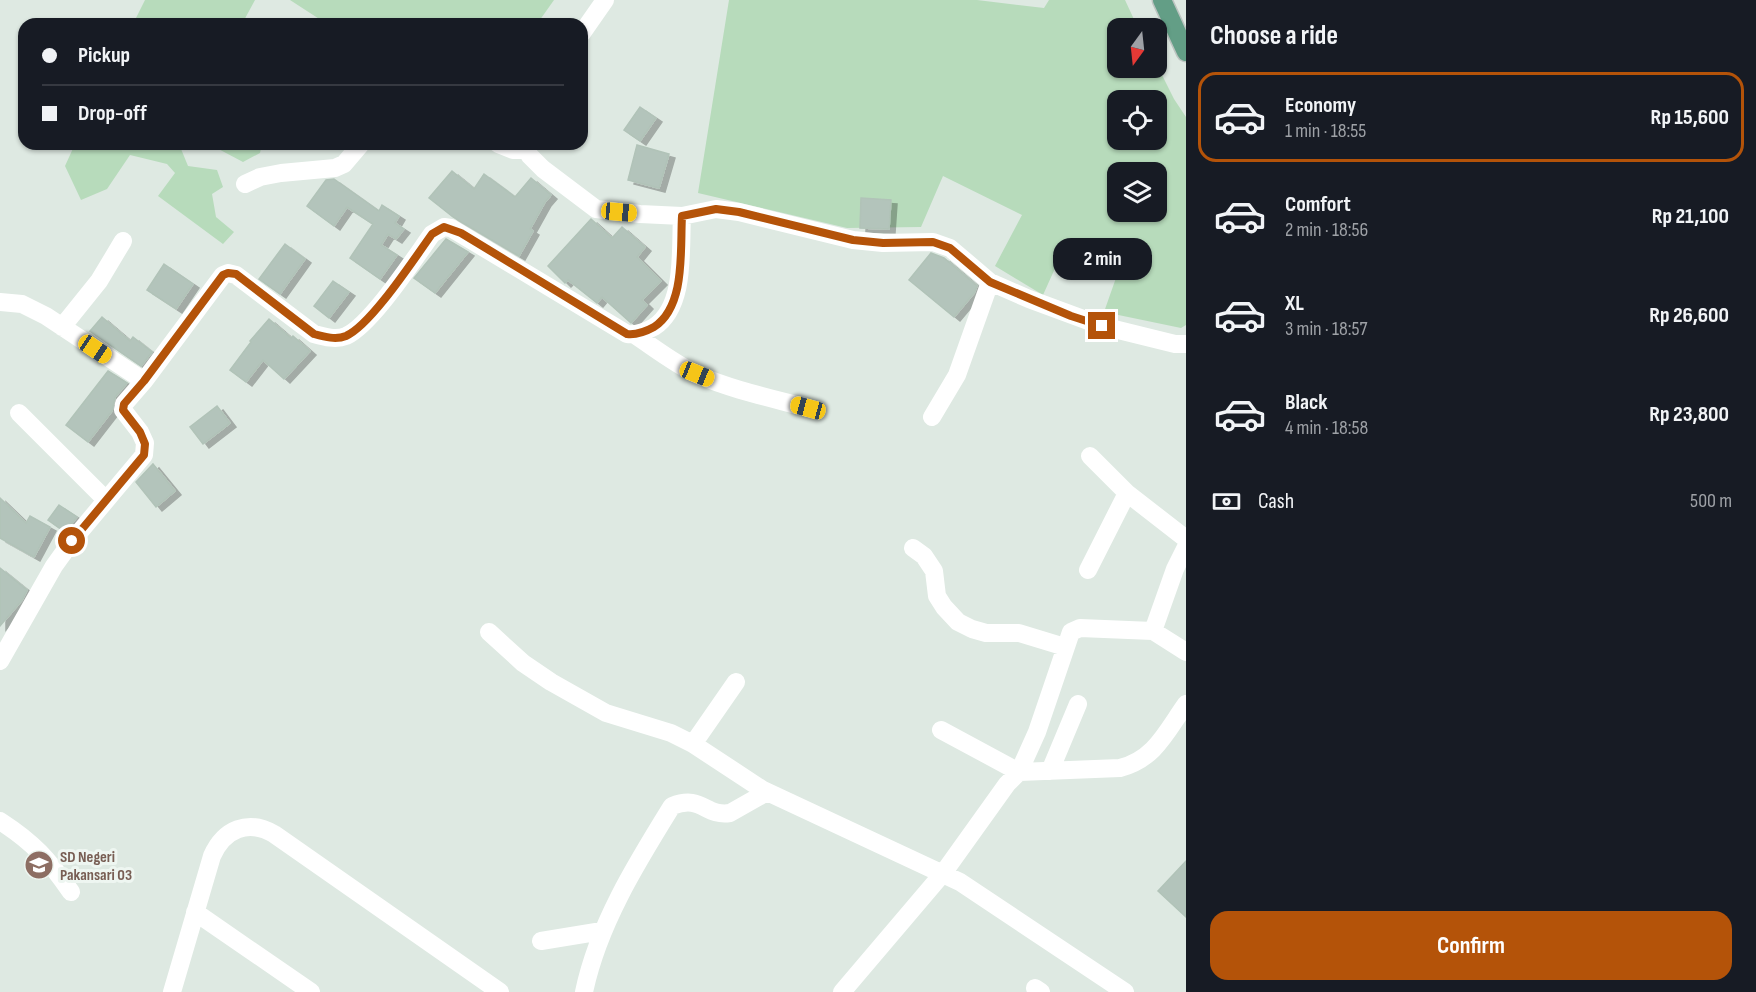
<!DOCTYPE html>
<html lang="en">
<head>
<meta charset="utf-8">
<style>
  :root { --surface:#171b24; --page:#20242c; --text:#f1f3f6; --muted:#9ea1a6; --line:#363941; --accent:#b45309 }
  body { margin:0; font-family:"Sofia Sans Condensed",sans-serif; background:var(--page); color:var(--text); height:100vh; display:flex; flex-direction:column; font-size:22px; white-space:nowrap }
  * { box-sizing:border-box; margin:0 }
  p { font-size:20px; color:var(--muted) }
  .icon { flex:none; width:33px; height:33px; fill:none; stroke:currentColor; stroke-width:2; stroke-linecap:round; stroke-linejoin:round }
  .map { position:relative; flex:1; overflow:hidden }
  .panel { display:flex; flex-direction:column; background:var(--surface); width:570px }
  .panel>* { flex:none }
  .guide { position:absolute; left:18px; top:18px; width:570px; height:132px; border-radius:18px; box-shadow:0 2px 4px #0004; display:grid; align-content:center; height:132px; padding:0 24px; background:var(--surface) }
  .needle { width:39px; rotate:195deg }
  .fabs { position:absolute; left:1107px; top:18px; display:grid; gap:12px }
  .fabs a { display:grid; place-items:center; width:60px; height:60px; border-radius:12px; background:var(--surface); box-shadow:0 2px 4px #0004; font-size:30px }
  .end { position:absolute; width:27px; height:27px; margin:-14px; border:8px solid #b45309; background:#fff; box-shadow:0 0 0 3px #fff }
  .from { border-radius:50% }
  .bubble { position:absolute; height:42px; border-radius:18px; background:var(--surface); box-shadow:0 2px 4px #0004; font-size:20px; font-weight:700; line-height:42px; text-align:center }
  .car { position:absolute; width:18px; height:36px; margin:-18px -9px; border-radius:8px; box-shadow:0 0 4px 2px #0007; background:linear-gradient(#f5c518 24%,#345 0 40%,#f5c518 0 76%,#345 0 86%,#f5c518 0) }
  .guide b { display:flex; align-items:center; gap:21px; height:57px; font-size:22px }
  .guide b+b { border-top:2px solid var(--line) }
  .guide i { width:15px; height:15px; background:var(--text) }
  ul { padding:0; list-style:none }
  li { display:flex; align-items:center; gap:18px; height:90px; margin:0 12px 9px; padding:0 12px; border:3px solid transparent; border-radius:18px }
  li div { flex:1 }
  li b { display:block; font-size:22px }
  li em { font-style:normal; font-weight:700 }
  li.active { border-color:var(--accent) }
  li>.icon { width:54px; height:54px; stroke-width:1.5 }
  h2 { padding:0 24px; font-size:27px; line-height:72px }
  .pay { display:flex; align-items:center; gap:15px; height:66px; padding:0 24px; font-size:22px }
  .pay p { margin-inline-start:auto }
  .action { display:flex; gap:12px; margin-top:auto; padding:12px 24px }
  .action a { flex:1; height:69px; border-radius:18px; background:var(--accent); color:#fff; font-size:24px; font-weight:700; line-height:69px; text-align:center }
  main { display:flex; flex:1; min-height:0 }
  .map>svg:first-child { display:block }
  .green { fill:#b7dbbb; fill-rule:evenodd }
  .building { fill:#b3c4bb; stroke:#b1c3b8; stroke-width:1.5; filter:url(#shadow) }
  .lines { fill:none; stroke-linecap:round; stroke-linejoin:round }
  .major-casing { stroke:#bcc4c0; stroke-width:21 }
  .minor { stroke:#fff; stroke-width:18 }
  .major { stroke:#639e86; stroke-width:18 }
  .route { stroke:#b45309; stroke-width:8 }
  .labels { text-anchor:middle; stroke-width:6; stroke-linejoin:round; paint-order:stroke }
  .education-label { font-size:16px; font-weight:bold; fill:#785e54; stroke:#eef6f1; text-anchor:start }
</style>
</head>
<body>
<main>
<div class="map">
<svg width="1186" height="992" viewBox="0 0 1186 992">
  <defs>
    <filter id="shadow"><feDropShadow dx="6" dy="4" stdDeviation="0" flood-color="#0004"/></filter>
  </defs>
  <rect width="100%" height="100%" fill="#dee9e2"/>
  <!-- green -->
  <path class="green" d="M145,0h110l-13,24h-109z
    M290,0h264l-17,24h-210z
    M729,0h248l67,8 5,-8h76l13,28h-20v40h38l1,-3 17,34 12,18v208l-5,3 -77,-16 13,-37 -56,-20 -18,40 -48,-29 27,-51 -79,-39 -22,51 -74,1 -149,-35zM1118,100h38v40h-38zM1118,172h38v40h-38z
    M75,144h104l9,22 29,4 6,17 -11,7 4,23 18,15 -11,12 -65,-48 17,-23 -8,-9 -37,-9 -23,34 -26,11 -16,-34z
    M209,144h53l-2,9 -17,9z"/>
  <!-- building -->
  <path class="building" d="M640,107l16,11 -16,23 -16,-11z
    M637,145l32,9 -10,34 -31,-8z
    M452,171l22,18 10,-15 31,23 16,-19 20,17 -6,7 -15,27 3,2 -14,25 -66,-39 -24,-19z
    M334,179l45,32 3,-6 17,11 -4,7 9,6 -8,10 -8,-5 -7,11 16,10 -17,24 -30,-21 23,-34 -26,-17 -13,19 -27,-20 19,-26z
    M861,198l30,2 -2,29 -29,-1z
    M591,219l21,19 10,-11 23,20 -8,10 24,24 -19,19 5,5 -16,18 -29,-26 -5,6 -29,-23 -3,3 -17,-17z
    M446,239l22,13 -33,41 -21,-15z
    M285,244l20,15 -25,35 -21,-15z
    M931,253l13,5 33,28 -3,7 -20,24 -45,-37z
    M164,264l29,20 -17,25 -29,-19z
    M333,281l16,11 -20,26 -15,-12z
    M102,317l28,24 3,-4 19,15 -11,14 -51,-35z
    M269,319l22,19 2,-2 17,15 -26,28 -21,-19 -17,22 -16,-12 21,-28 -1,-1z
    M108,371l19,12 -12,14 -3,14 -24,31 -22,-17z
    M217,406l13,17 -27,21 -13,-17z
    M153,464l22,27 -19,16 -20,-25z
    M0,498l26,25 4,-7 20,11 -16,30 -34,-19z
    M59,505l18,12 -12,15 -17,-12z
    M0,568l27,22 -5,10 -22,26z
    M1186,861v56l-28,-26z"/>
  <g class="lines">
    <!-- major casing -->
    <g class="major-casing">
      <path id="major" d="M1162,0l24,52"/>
    </g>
    <!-- minor -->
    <path class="minor" d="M582,33l23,-33
      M498,144l15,6h12
      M523,144l7,12 13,13 53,40 44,5 42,2 34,-7 23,3 114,28 30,3 50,-1 17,6 40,34 39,17 73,27 73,18h11
      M245,184l15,-7 21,-4 54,-5 9,-4 17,-20
      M0,302l22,2 24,12 98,65
      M62,327l37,-46 24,-40
      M635,335c21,14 40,29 63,40 35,15 73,23 110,33
      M19,413l87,87
      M932,417l25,-42 33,-93
      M1090,456l37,37 59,46
      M913,548l11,8 10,15 3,25 7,11 14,15 14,7 14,4h33l46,14
      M1088,570l39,-77
      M1153,631l33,21
      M489,632l34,31 28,19 55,31 65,20 22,11 70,46 197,92 165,110
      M0,661l54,-95 18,-25 72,-86 1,-12 -5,-11 -17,-22 1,-6 20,-23 79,-106 5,-2 8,2 78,59c11,3 22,6 32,2 25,-11 68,-77 86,-102l12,-7 7,1 176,106c10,1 18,-2 27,-7 32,-21 26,-77 28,-111
      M941,730l78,42 18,-40 34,-100 9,-4 73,3 22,-62 11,-22
      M693,744l43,-62
      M1050,771l28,-67
      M0,821c34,22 48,38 71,71
      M195,912l116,80
      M541,941l61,-10
      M1035,988l6,4
      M172,992l40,-136c12,-27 36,-37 62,-22l226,158
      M584,992c14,-67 52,-128 88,-186 30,-12 33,11 58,7l37,-21
      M842,992l102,-120 63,-88 12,-12 101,-4c35,-9 46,-36 66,-64"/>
    <!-- major -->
    <use href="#major" class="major"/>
  </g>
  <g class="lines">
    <!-- route -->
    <path class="route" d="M72,541l72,-86 1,-11 -5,-12 -17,-22 1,-6 20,-23 79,-106 5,-2 8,1 78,60c11,3 22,6 32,2 25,-11 68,-77 86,-102l12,-7 17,6 166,101c10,1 18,-2 27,-7 32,-21 26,-77 28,-111l34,-7 23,3 114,28 30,3 50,-1 17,6 40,34 81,34 31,10"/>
  </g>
  <!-- icons -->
  <defs>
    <g id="school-disc" transform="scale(1.5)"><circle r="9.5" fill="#8d6e63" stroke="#eef6f1"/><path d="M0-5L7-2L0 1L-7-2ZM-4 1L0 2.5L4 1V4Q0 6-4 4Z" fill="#fff"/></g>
  </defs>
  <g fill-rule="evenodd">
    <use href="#school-disc" x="39" y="865"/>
  </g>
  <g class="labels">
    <!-- education labels -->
    <g class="education-label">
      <text x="60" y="862">SD Negeri<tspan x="60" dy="18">Pakansari 03</tspan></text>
    </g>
  </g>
</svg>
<div class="fabs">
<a><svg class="needle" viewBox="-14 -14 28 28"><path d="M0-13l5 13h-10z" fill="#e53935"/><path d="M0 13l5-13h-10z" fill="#9ea1a6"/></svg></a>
<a><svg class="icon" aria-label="locate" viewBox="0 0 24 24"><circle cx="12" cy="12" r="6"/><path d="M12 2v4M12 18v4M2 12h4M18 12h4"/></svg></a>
<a><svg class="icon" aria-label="layers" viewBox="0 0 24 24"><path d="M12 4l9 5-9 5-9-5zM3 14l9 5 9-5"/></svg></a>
</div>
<i class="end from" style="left:72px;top:541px"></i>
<i class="end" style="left:1102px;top:326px"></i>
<div class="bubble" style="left:1053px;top:238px;width:99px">2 min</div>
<i class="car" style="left:619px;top:212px;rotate:95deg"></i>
<i class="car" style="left:95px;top:349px;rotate:124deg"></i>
<i class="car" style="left:697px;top:374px;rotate:112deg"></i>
<i class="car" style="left:808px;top:408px;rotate:285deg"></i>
<div class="guide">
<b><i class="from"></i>Pickup</b>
<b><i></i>Drop-off</b>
</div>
</div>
<section class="panel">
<h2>Choose a ride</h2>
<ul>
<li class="active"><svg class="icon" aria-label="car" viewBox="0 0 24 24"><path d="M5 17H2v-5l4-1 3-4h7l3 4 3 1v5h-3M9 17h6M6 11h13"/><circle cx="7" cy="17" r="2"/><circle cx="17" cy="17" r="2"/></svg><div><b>Economy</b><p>1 min · 18:55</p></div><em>Rp 15,600</em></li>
<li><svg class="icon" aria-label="car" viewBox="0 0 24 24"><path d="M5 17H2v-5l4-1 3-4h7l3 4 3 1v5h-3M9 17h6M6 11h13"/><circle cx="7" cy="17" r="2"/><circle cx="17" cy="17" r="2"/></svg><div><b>Comfort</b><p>2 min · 18:56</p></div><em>Rp 21,100</em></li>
<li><svg class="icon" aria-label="car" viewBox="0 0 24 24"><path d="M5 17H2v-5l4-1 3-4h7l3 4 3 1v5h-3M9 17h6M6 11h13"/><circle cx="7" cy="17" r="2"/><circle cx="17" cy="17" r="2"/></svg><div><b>XL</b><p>3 min · 18:57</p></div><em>Rp 26,600</em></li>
<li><svg class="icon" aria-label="car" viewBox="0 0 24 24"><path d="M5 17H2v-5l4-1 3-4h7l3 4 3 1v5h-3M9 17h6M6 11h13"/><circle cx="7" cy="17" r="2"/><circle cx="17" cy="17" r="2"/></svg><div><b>Black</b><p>4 min · 18:58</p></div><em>Rp 23,800</em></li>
</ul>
<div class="pay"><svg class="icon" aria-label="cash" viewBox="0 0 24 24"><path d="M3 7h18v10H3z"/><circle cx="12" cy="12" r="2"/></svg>Cash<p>500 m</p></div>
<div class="action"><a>Confirm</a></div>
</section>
</main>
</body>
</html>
